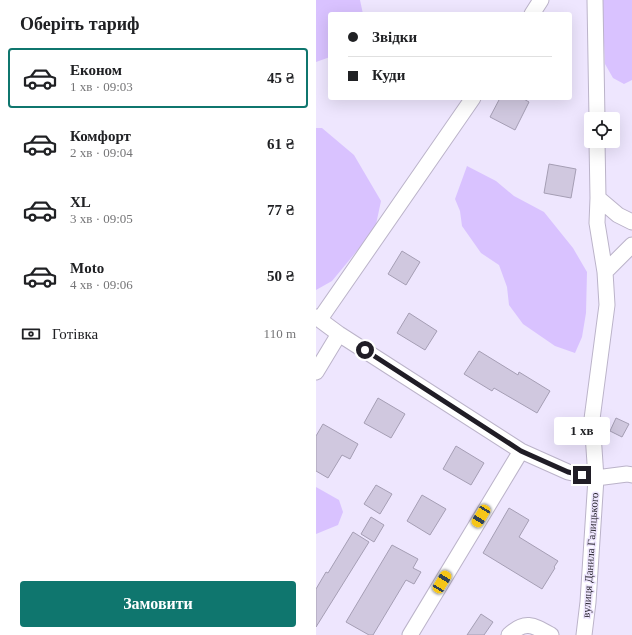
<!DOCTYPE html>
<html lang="uk">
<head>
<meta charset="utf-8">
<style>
  :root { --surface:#fff; --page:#f2f2f2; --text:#202124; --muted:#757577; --line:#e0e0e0; --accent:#0f766e }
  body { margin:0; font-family:Georgia,serif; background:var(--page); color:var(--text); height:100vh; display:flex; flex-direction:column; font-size:15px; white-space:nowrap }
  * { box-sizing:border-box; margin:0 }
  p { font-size:13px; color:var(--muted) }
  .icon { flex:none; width:22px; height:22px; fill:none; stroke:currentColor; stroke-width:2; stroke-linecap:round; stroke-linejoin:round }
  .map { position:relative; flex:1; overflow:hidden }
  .details { display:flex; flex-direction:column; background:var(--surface); width:316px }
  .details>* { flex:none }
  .banner { position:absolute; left:12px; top:12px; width:244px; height:88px; border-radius:4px; box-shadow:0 4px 16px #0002; display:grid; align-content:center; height:88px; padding:0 20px; background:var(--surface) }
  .controls { position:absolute; left:268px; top:112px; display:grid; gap:8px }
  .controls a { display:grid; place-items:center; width:36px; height:36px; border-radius:4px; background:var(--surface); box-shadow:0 4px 16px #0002; font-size:20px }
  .end { position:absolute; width:18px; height:18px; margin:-9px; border:5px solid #201d26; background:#fff; box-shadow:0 0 0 2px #fff }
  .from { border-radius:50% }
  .bubble { position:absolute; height:28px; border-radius:4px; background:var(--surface); box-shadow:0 4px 16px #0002; font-size:13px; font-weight:700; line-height:28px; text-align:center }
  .car { position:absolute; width:12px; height:24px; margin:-12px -6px; border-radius:5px; box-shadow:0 0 3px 1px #0007; background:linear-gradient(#f5c518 24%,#345 0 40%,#f5c518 0 76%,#345 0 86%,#f5c518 0) }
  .banner b { display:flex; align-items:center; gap:14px; height:38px; font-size:15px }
  .banner b+b { border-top:1px solid var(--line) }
  .banner i { width:10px; height:10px; background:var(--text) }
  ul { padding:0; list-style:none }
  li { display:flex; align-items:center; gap:12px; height:60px; margin:0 8px 6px; padding:0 12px; border:2px solid transparent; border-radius:4px }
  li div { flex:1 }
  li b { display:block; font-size:15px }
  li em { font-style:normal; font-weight:700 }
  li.selected { border-color:var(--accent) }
  li>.icon { width:36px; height:36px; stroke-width:1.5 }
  h2 { padding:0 20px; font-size:18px; line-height:48px }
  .pay { display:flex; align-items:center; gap:10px; height:44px; padding:0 20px; font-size:15px }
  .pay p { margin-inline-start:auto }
  .primary-button { display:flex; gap:8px; margin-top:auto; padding:8px 20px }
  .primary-button a { flex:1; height:46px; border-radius:4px; background:var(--accent); color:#fff; font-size:16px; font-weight:700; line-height:46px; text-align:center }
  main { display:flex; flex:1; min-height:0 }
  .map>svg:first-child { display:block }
  .green { fill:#d9c2ff }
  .building { fill:#d0c8df; stroke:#a59eb4 }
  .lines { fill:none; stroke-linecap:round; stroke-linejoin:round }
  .minor-casing { stroke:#bbb3c9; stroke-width:17 }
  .minor { stroke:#fff; stroke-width:15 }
  .route { stroke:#201d26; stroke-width:5 }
  .labels { text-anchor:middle; stroke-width:3; stroke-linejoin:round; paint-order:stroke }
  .street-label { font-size:11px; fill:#201d26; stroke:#eee6fe }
</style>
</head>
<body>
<main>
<section class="details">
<h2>Оберіть тариф</h2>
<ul>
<li class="selected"><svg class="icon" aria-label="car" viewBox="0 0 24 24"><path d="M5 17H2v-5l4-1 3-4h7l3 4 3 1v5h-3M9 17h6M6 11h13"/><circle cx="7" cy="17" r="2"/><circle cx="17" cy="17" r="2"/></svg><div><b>Економ</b><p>1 хв · 09:03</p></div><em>45 ₴</em></li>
<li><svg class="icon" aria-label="car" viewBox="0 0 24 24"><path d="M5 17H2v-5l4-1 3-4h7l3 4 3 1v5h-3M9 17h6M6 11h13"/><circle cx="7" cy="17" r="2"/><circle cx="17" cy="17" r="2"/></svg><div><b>Комфорт</b><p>2 хв · 09:04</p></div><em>61 ₴</em></li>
<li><svg class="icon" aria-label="car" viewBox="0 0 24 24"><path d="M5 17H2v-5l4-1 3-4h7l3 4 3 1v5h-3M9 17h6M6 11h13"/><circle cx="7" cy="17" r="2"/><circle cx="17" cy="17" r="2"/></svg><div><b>XL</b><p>3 хв · 09:05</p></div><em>77 ₴</em></li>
<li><svg class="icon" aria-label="car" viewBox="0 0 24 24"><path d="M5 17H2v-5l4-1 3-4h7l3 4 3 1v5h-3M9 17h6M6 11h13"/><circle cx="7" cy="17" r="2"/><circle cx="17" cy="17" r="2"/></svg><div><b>Moto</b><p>4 хв · 09:06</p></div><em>50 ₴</em></li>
</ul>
<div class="pay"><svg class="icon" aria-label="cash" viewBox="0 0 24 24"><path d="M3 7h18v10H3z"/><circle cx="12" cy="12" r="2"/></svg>Готівка<p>110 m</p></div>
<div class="primary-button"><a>Замовити</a></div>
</section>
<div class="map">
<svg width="316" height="635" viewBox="0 0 316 635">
  <rect width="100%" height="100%" fill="#eee6fe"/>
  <!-- green -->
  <path class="green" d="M0,0h44l3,14h-33v43l-14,5z
    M286,0h30v80l-8,4 -11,-6 -8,-14z
    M0,128h6l32,27 27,46 -6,28 -43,52 -16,9z
    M151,166l29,15 18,15 30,16 29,36 14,24 -1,41 -4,24 -7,16 -20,-7 -32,-22 -14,-19 -2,-18 -8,-22 -18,-12 -19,-27 -2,-15 -5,-12z
    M0,487l23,13 4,12 -5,13 -22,9z"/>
  <!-- building -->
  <path class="building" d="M184,98h22l7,4 -14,28 -25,-13z
    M233,164l27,5 -5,29 -27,-5z
    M86,251l18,11 -14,23 -18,-11z
    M93,313l28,18 -12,19 -28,-17z
    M163,351l39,24 1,-3 31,19 -13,22 -43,-25 -2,3 -28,-17z
    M62,398l27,16 -14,24 -27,-15z
    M300,418l13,6 -7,13 -12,-6z
    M7,424l35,20 -8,15 -8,-4 -14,23 -12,-7v-35z
    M140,446l28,17 -13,22 -28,-16z
    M60,485l16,9 -12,20 -16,-10z
    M106,495l24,14 -16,26 -23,-14z
    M193,508l20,12 -10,17 39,24 -4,6 1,1 -13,21 -59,-36z
    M55,517l13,8 -10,17 -13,-8z
    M37,532l16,10 -53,85v-38l10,-17 2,1z
    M76,545l26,14 -5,9 8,4 -7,12 -8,-4 -33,55h-4l-23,-13z
    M165,614l12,8 -9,13h-17z"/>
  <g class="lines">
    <!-- minor casing -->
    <g class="minor-casing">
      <path id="minor" d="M279,0l2,119
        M216,14l9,-14
        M282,198l20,17 14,7
        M289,272l27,-27
        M0,317l23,17 182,117 47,21 28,6 31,-4 5,1
        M4,319l153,-221
        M0,372l23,-38
        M94,635l111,-184
        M193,635c16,-15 24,-10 42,0
        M268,635l4,-33 8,-124 -4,-59 15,-114 -2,-33 -8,-49 1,-25 -1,-57"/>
    </g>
    <!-- minor -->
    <use href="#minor" class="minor"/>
  </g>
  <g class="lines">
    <!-- route -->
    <path class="route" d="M49,350l156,101 47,21 14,3"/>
  </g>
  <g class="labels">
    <!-- street labels -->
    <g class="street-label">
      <text transform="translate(274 555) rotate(-86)" y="4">вулиця Данила Галицького</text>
    </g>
  </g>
</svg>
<div class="controls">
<a><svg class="icon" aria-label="locate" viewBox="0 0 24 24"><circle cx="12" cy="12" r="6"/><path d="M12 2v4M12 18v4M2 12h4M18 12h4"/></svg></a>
</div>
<i class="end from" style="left:49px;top:350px"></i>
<i class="end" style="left:266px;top:475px"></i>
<div class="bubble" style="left:238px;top:417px;width:56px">1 хв</div>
<i class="car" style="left:165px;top:516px;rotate:211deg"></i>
<i class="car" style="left:126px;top:582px;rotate:31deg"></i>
<div class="banner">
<b><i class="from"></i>Звідки</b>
<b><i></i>Куди</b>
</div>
</div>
</main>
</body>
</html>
